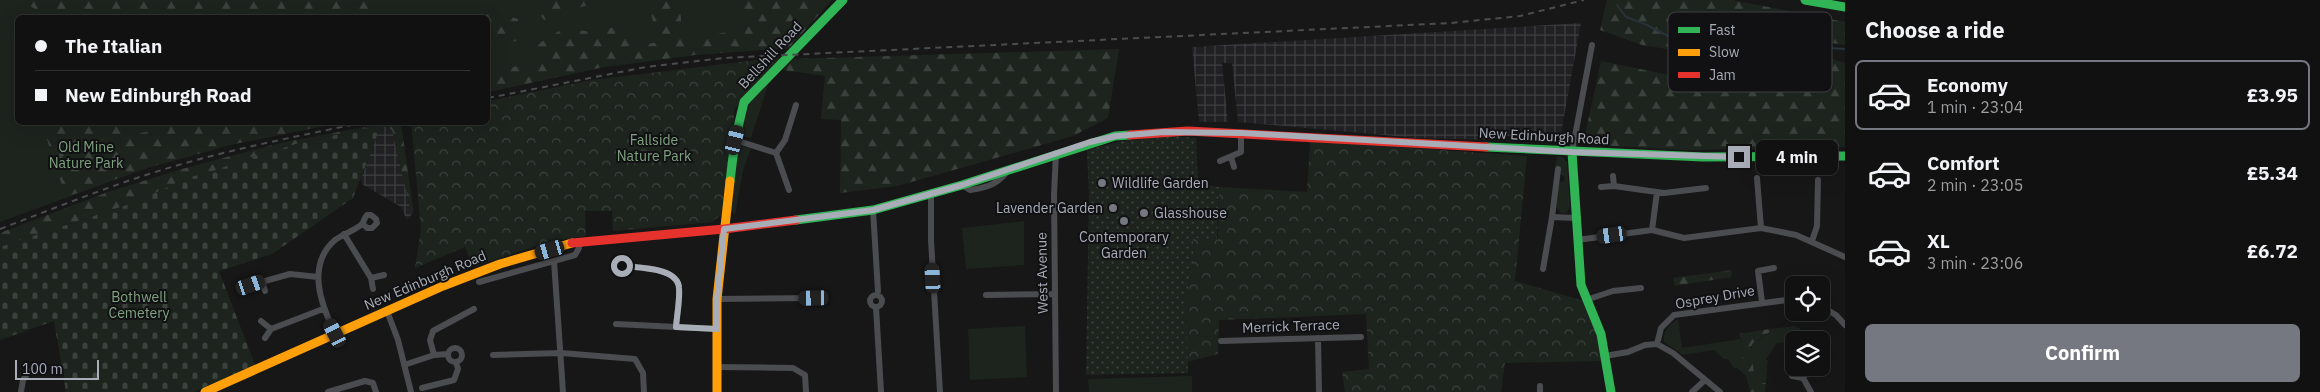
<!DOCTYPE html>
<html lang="en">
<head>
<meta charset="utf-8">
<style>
  :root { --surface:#111; --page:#1e1f1f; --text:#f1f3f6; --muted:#9c9d9f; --line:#303131; --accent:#757880 }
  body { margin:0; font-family:"IBM Plex Sans",sans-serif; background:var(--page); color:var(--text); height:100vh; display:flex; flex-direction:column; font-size:19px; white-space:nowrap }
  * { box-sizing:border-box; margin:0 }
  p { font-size:16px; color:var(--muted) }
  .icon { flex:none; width:28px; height:28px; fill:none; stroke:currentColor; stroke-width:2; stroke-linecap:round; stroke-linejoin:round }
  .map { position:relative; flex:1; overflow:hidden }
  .drawer { display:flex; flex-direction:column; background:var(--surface); width:475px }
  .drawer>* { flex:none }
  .banner { position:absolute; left:15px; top:15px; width:475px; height:110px; border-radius:8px; box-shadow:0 5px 20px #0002,0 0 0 1px var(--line); display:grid; align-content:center; height:110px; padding:0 20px; background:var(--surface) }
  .tools { position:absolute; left:1785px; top:276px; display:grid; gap:10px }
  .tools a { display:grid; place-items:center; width:45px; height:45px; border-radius:8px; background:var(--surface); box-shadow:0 5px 20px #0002,0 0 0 1px var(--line); font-size:25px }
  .scale { position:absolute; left:15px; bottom:12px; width:84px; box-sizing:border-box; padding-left:5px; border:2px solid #a8adb8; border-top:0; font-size:14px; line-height:18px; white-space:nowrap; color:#a8adb8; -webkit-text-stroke:4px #111113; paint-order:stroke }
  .end { position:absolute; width:22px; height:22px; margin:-11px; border:6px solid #a8adb8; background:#111; box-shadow:0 0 0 2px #111 }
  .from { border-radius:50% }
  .bubble { position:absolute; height:35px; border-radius:8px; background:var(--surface); box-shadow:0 5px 20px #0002,0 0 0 1px var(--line); font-size:16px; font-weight:700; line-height:35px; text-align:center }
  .car { position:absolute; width:15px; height:30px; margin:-15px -8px; border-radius:6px; box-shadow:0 0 4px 1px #0007; background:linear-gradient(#222 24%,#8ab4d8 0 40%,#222 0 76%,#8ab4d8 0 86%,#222 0) }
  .banner b { display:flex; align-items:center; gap:18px; height:48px; font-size:19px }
  .banner b+b { border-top:1px solid var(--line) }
  .banner i { width:12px; height:12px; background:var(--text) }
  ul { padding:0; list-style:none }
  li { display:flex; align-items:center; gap:15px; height:70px; margin:0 10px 8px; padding:0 10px; border:2px solid transparent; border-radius:8px }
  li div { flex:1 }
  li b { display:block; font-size:19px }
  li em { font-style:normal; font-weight:700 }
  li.on { border-color:var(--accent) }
  li>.icon { width:45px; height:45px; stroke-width:1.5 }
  h2 { padding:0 20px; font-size:22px; line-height:60px }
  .button { display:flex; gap:10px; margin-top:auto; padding:10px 20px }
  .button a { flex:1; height:58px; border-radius:8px; background:var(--accent); color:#fff; font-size:20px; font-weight:700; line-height:58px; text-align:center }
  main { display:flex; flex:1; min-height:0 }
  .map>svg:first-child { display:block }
  .industrial { fill:url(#industrial-grid) }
  .grass { fill:#1d241e }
  .forest { fill:url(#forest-firs) }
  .cemetery { fill:url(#cemetery-stones) }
  .park { fill:url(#park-crowns) }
  .garden { fill:url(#garden-dots) }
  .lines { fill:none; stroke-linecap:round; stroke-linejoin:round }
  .stream { stroke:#2a3239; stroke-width:2 }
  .street { stroke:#4b4c50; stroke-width:6 }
  .fast { stroke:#30b455; stroke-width:9 }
  .slow { stroke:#ff9f0a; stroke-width:9 }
  .jam { stroke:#e5322d; stroke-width:9 }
  .rail { stroke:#4b4c4f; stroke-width:2; stroke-dasharray:6 5; stroke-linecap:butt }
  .route { stroke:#a8adb8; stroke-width:6 }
  .poi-dot { fill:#757880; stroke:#111113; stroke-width:2 }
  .labels { text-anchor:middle; stroke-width:4; stroke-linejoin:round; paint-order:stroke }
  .street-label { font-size:14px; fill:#a8adb8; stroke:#111113 }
  .park-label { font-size:14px; fill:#7fa381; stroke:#111113 }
  .poi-label { font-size:14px; fill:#a8adb8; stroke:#111113; text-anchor:start }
  .key { fill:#111113; stroke:#3e4045; stroke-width:1 }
  .key-label { font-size:14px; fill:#a8adb8 }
</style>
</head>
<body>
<main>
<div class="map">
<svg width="1845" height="392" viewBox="0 0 1845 392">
  <defs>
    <pattern id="industrial-grid" width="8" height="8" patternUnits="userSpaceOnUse" patternTransform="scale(1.25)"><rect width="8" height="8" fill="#212123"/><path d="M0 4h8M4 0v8" fill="none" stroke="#3e3f41"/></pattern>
    <pattern id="forest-firs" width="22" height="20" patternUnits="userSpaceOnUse" patternTransform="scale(1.25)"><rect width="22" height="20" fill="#1d241e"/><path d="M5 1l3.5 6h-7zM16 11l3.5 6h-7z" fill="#3b413d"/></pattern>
    <pattern id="cemetery-stones" width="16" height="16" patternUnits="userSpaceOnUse" patternTransform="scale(1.25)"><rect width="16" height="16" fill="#1d241e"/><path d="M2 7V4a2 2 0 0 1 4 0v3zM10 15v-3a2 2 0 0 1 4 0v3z" fill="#3b413d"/></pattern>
    <pattern id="park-crowns" width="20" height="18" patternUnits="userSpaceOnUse" patternTransform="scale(1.25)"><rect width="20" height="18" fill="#1d241e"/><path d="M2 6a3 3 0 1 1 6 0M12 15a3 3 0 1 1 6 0" fill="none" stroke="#3b413d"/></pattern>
    <pattern id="garden-dots" width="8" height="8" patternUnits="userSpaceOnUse" patternTransform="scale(1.25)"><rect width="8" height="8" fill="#1d241e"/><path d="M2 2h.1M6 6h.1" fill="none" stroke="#3b413d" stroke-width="1.8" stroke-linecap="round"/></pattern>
  </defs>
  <rect width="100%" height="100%" fill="#171717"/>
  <!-- industrial -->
  <path class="industrial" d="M1581,23l-21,116 -68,-4 -1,5 -73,-2 -180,-16 -6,-59h-10l6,59h-29l-7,-75z
    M381,125l11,5 18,77 3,1v5l-6,7 -6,-13 -39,-23 -1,-5z"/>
  <!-- grass -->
  <path class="grass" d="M0,0h832l-43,48 -94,7 -91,12 -116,25v-74h-470v104l321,1 -109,22 -83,23 -147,54z
    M769,82l-18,56 -7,-1 -4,-7 8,-26z
    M741,146l10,2 -8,23 -8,44 -6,-6 9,-61z
    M1557,156l5,1 5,5 3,45 -4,6h-5l-5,-6 3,-25 5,-1 1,-4 -6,-3 1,-6 -5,-1z
    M1024,221v44l-58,4 -4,-41z
    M1678,319l4,29 58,-9 3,6 -1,13 5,19 -10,-9h-3l-6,-9h-4l-10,-9 -31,5 -19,-13c-2,-10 6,-18 14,-23z
    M1025,326l2,51 -57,3 -2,-51z
    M1794,326l6,2 2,12 -25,3 -11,17h2l-2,23h-6c-10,-8 -11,-29 -7,-40l17,-10v-4z
    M1192,376v16h-103l-1,-13z"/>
  <!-- forest -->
  <path class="forest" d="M20,0h362l-1,17h-332z
    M536,0h61l-1,2 -52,18 -8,-12z
    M670,0h10l2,41 61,-12 17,-17 -15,1 -5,-13h27v5l6,-5h59l-43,48 -94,7 -91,12 -116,25v-19l50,-12 -3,-15 29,-18 28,4 38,-8 7,22 21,-4 -9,-37z
    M1607,0h125l113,22v23l-113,-16 -28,26 -62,-10 -42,-15z
    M484,9l34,10 -1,22 -29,5v-28l-26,-1v-1z
    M1119,49l-11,69 -35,18 -176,50 -57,7 1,-73 -20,-1 4,-43 -42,-6 8,-11z
    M1799,49l46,14v84l-160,3 -88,-5 -13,-5 17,-79 112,23z
    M42,123v-1l124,1 -20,3 -78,25 -13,14z
    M194,123h46l29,5 28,-5h42l-109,22 -83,23 -81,29 -9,-27 13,-15 12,-5 77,-22z
    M385,123h16l12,85 -3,-1 -18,-77 -11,-5 -78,17 -54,16 -36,13 -26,7 -51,24 -136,45v-14l108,-41 74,-23 98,-26z
    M1732,270l-1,7 -56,9 -2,-8z
    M1770,329v3l-17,11 -2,4 3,28 6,8h6l-1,9h-15l-8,-34 1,-13 -4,-11z"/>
  <!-- cemetery -->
  <path class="cemetery" d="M381,125l-28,73 -81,56 -53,17 36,94 -61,27h-128l-12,-71 -54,19v-93l136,-45 51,-24 26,-7 36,-13 54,-16z"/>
  <!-- park -->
  <path class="park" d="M783,57l-48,52 -14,106 -9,7 -99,9 -1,-20h-27l1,25 -38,6 -75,25 -8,-20 -50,21 6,-39 -10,-106 77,-1v-21l104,-21z
    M1310,141l217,15 -12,125 69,20 12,31 6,29 -97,2 -4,29h-156l-3,-20 27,-3 -3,-55 -147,6 -1,34 -31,8 -1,-63 7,-33v-28l25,1 1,-52 88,5z"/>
  <!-- garden -->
  <path class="garden" d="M1172,136l24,2 2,46 21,3 -2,52 -24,-1v28l-7,34 2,73 -102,2 3,-179 -2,-46 35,-9z"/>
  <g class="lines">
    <!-- stream -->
    <path class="stream" d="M1617,5l9,12 19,7 31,16 33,5 16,-5h33l29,5 58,4"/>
    <!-- street -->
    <path class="street" d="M735,140l41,13 13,37
      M1572,152l20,-107
      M776,153l9,-13 11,-35
      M1056,153l-2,42 2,197
      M1231,157l3,10
      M1220,161l21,-9v-19
      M1558,169l-6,48 24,1
      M1613,176l1,10
      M1757,178l4,50
      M962,185l8,5c15,-2 26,-5 36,-17
      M1601,187l13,-1 50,7 42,-5
      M931,193v47l9,152
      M873,210l5,81
      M1652,230l5,-38
      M344,234l27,44 2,11
      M1577,240l75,-10 32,8 77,-10 35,7 49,22
      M1812,241l5,-15 1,-46
      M554,261l9,131
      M622,266c15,2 56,1 57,22 1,12 -2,26 -3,39
      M1543,269l9,-52
      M371,278l13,-3
      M262,281l3,10
      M479,282l96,-27 4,-7v-7
      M251,285l39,-11 28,3
      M870 301a6 6 0 1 1 12 0a6 6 0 1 1-12 0Z
      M986,295l69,-1
      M717,299l97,-1
      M1586,300l27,-9 28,-3
      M1762,302l-4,-31 16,-3
      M1821,306l15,9 9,10
      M876,307l5,85
      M387,311l11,29 13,52
      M261,321l10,8
      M616,324l101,5
      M335,333c-14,-28 -29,-68 0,-93 8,-6 19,-9 27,-16 2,-2 2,-6 5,-9h4l5,4 1,4 -5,5h-5l-4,-4
      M265,338l6,-9 52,-20
      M1318,338l1,54
      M1221,341l140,-4
      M1657,344l4,-16 13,-13 120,-16
      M448 355a7 7 0 1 1 14 0a7 7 0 1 1-14 0Z
      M434,355l-4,-15 3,-9 41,-22
      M493,355l68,-2 74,6 8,14 1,19
      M1605,356l23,-4 17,-7 12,-1 16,9 47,39
      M404,365l30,-10 14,-1
      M717,367l76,1 12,7 1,17
      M1792,376l11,2 6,-9
      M1803,378l8,14
      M1540,386v6
      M422,388l32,-8 4,-11 -2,-7
      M21,392l2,-12 6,-9
      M328,392l37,-11 8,2 3,9
      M1692,392l13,-12"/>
    <!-- fast -->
    <path class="fast" d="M1805,0l40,7
      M1486,147l217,10 142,-1
      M1572,152l9,133 20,49 10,58
      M730,181l5,-41 9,-38 99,-102
      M796,220l77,-10 89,-25 153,-49 15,-1"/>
    <!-- slow -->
    <path class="slow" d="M205,392l238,-106 57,-22 72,-21
      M717,392v-93l13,-118"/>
    <!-- jam -->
    <path class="jam" d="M1130,135l58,-4 298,16
      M572,243l152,-14 72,-9"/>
    <!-- rail -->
    <path class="rail" d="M488,98l158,-31 78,-9 727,-35 69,-7 64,-16
      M0,229c55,-21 109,-43 165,-60 66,-20 134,-33 201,-47"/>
  </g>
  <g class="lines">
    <!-- route -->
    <path class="route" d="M622,266c15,2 56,1 57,22 1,12 -2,26 -3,39l41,2v-30l7,-70 149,-19 89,-25 128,-43 26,-6 48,-4 78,1 330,19 167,5"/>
  </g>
  <!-- markers -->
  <g class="poi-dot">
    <circle cx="1102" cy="183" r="5"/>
    <circle cx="1113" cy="208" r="5"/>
    <circle cx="1144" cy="213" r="5"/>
    <circle cx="1124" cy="221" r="5"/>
  </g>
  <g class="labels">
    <!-- street labels -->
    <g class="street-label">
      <text transform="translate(770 55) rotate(-47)" y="5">Bellshill Road</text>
      <text transform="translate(1544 136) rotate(3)" y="5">New Edinburgh Road</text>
      <text transform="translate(1042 273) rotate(-91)" y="5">West Avenue</text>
      <text transform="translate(425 280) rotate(-23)" y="5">New Edinburgh Road</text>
      <text transform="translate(1715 297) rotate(-10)" y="5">Osprey Drive</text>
      <text transform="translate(1291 326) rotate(-2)" y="5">Merrick Terrace</text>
    </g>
    <!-- park labels -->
    <g class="park-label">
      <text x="654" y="145">Fallside<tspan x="654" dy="16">Nature Park</tspan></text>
      <text x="86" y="152">Old Mine<tspan x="86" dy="16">Nature Park</tspan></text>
      <text x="139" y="302">Bothwell<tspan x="139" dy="16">Cemetery</tspan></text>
    </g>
    <!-- poi labels -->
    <g class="poi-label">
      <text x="1112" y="188">Wildlife Garden</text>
      <text x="1103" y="213" text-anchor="end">Lavender Garden</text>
      <text x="1154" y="218">Glasshouse</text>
      <text x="1124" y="242" text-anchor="middle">Contemporary<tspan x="1124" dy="16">Garden</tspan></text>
    </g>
  </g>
  <!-- legend -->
  <rect x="1668" y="12" width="164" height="80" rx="8" class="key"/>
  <rect x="1678" y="27" width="22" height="6" fill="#30b455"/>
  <rect x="1678" y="49" width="22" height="7" fill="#ff9f0a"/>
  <rect x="1678" y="72" width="22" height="6" fill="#e5322d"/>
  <g class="key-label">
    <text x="1709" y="35">Fast</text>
    <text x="1709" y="57">Slow</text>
    <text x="1709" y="80">Jam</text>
  </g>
</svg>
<div class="tools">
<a><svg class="icon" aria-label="locate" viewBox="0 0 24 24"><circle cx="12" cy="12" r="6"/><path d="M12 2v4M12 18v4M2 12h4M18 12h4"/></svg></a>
<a><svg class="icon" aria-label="layers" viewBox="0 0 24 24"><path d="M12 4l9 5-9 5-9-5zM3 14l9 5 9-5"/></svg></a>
</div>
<div class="scale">100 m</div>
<i class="end from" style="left:622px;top:266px"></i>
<i class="end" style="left:1739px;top:157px"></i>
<div class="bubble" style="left:1756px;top:140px;width:82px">4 min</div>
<i class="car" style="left:735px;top:140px;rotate:14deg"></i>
<i class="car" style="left:1612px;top:235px;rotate:262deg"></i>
<i class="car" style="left:550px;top:250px;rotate:254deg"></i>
<i class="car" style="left:933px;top:278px;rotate:357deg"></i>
<i class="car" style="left:251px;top:285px;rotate:71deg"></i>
<i class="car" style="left:814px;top:298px;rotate:269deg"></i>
<i class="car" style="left:335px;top:333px;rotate:333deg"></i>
<div class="banner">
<b><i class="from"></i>The Italian</b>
<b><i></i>New Edinburgh Road</b>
</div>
</div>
<section class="drawer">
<h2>Choose a ride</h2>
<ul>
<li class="on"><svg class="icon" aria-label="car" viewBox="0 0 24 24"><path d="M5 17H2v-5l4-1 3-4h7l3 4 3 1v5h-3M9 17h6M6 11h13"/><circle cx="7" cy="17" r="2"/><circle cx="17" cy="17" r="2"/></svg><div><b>Economy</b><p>1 min · 23:04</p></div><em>£3.95</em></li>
<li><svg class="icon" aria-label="car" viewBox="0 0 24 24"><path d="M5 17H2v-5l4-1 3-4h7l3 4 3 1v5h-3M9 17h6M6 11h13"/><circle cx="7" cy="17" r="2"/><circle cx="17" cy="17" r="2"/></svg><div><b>Comfort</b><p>2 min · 23:05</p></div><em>£5.34</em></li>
<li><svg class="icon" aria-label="car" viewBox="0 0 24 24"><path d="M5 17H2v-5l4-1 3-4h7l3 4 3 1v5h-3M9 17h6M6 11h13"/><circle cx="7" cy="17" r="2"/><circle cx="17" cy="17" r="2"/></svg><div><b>XL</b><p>3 min · 23:06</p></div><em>£6.72</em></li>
</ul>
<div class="button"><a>Confirm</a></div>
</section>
</main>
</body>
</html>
